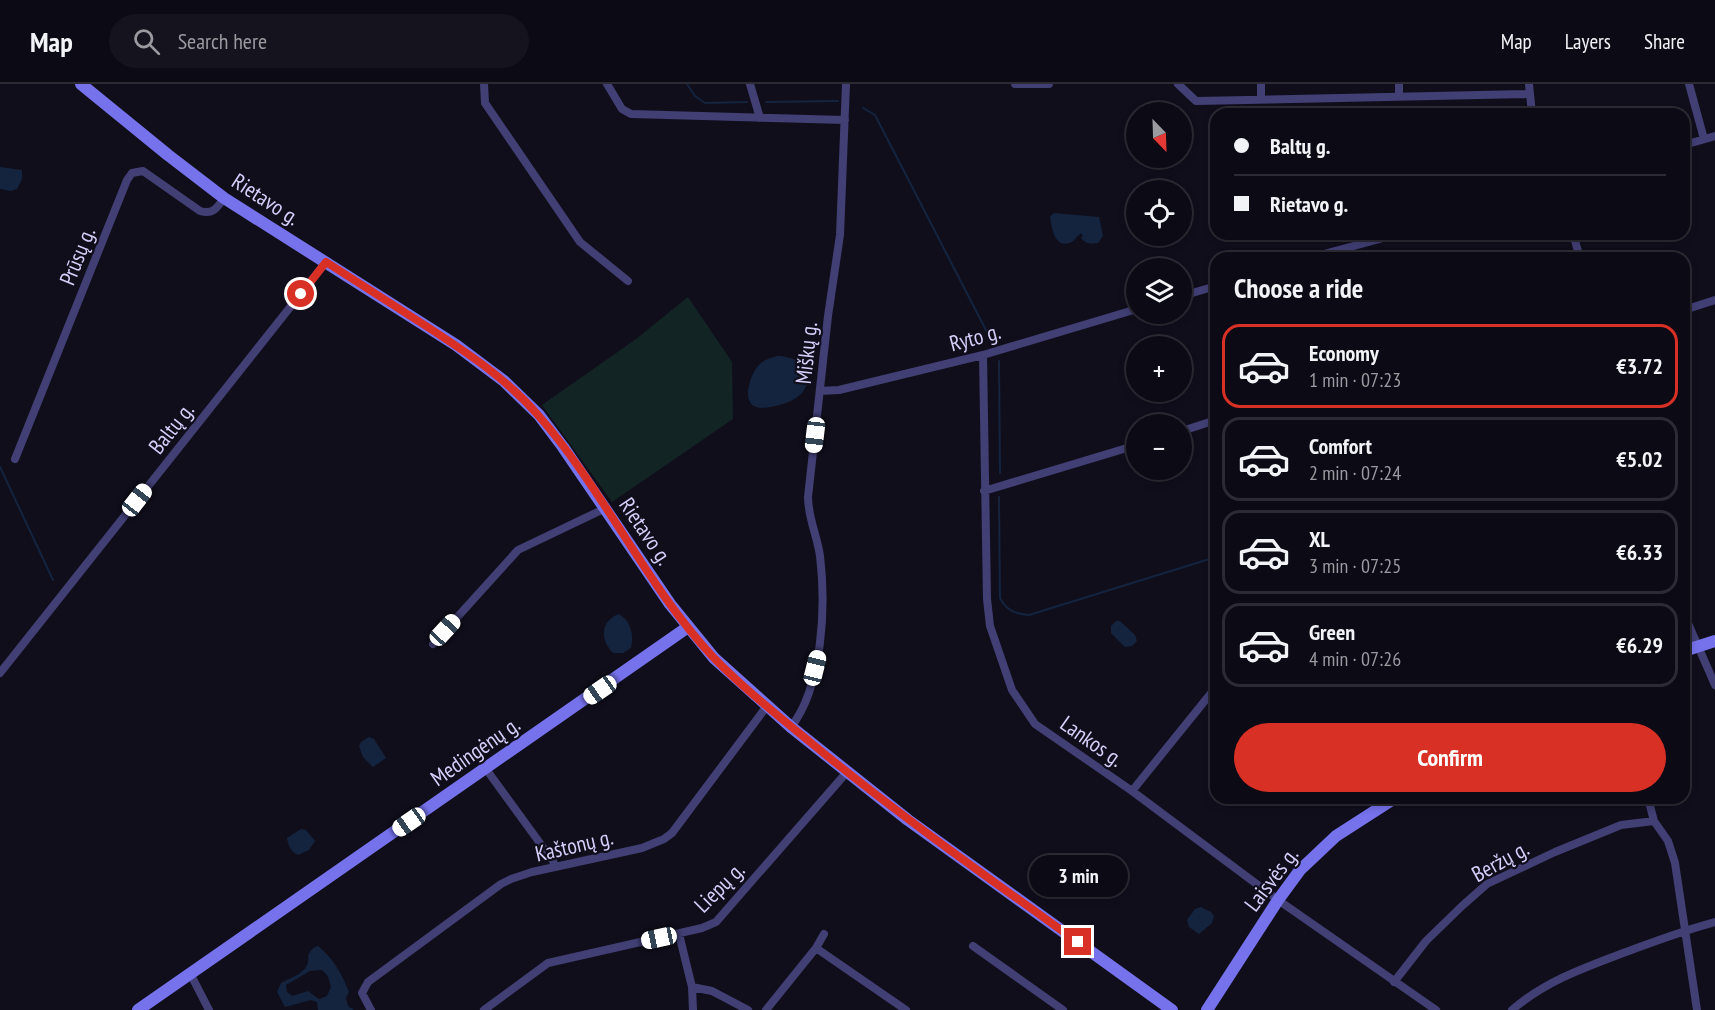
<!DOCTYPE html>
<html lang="en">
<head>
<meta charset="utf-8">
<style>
  :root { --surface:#0c0a14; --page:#15131d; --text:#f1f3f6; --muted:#9a9aa0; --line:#2c2b34; --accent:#d93025 }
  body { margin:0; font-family:"PT Sans Narrow",sans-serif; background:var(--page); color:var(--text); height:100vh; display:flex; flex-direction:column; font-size:22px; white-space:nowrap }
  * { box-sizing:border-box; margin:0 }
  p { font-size:20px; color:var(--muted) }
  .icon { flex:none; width:33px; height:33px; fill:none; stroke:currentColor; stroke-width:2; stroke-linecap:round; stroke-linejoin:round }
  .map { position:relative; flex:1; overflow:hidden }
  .sheet { position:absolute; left:1210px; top:168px; width:480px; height:552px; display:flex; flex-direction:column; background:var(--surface); border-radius:18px; box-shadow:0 3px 9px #0003,0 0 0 2px var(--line) }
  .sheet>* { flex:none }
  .hud { position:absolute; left:1210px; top:24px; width:480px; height:132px; border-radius:18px; box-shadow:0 3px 9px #0003,0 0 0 2px var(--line); display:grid; align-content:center; height:132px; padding:0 24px; background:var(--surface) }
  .needle { width:39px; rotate:157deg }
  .fabs { position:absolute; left:1126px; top:18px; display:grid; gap:12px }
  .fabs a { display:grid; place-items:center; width:66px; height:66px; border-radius:50%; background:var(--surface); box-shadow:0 3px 9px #0003,0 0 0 2px var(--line); font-size:30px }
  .end { position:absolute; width:27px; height:27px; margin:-14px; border:8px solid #d93025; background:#fff; box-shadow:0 0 0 3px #fff }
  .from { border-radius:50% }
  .bubble { position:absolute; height:42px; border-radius:21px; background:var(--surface); box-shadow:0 3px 9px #0003,0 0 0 2px var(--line); font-size:20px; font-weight:800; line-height:42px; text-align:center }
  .car { position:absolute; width:18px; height:36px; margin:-18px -9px; border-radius:8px; box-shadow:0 0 4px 2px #0007; background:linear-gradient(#fff 24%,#345 0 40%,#fff 0 76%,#345 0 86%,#fff 0) }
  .hud b { display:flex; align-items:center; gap:21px; height:57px; font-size:22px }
  .hud b+b { border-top:2px solid var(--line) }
  .hud i { width:15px; height:15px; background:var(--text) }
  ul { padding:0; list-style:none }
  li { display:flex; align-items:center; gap:18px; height:84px; margin:0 12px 9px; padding:0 12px; border:3px solid var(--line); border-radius:18px }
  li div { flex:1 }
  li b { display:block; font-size:22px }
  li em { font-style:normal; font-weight:800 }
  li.on { border-color:var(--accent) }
  li>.icon { width:54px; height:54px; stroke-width:1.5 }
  h2 { padding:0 24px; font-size:27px; line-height:72px }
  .button { display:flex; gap:12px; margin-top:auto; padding:12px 24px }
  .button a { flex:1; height:69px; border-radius:36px; background:var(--accent); color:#fff; font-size:24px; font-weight:800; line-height:69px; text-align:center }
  header { display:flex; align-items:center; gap:36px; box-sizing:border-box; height:84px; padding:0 30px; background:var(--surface); border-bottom:2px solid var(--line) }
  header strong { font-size:28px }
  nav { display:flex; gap:33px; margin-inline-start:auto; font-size:21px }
  .search { width:420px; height:54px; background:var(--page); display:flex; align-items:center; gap:15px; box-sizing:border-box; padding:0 21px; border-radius:33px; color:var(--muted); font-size:22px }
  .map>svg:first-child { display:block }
  .green { fill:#122424 }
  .water { fill:#14243f; fill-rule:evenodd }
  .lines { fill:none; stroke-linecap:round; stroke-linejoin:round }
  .stream { stroke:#14243f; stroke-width:2 }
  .street { stroke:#413f74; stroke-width:8 }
  .secondary { stroke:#7672ec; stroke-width:12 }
  .route { stroke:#d93025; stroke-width:8 }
  .labels { text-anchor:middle; stroke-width:4.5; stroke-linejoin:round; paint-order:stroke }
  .street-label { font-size:22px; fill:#d4cef9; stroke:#100e1b }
</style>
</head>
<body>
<header>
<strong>Map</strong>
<div class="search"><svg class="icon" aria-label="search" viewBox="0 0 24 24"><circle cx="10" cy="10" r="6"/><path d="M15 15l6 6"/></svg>Search here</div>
<nav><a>Map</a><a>Layers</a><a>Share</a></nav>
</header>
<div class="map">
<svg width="1715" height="926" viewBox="0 0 1715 926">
  <rect width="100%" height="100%" fill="#100e1b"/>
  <!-- green -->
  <path class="green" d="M688,213l44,65 1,57 -121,83 -70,-97 94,-66z"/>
  <!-- water -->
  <path class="water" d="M0,83l22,3v9l-5,10 -6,2 -11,-2z
    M1054,129l45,4 4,19 -5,7c-7,1 -12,1 -17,-5l2,-2 -2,-3c-4,3 -7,9 -12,10 -15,5 -17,-16 -19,-26z
    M777,272c19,0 40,13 27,34 -7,12 -29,17 -42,18 -24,0 -12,-35 -2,-44 5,-5 11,-6 17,-8z
    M619,530c12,7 15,21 12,34l-8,5h-10c-13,-13 -13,-32 6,-39z
    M1116,537h4l15,14 2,6 -5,5 -7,1 -14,-14v-7z
    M369,653l5,2 12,19 -13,9 -10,-10 -4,-11 2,-4z
    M301,745l5,1 9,11 -6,9 -11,5c-7,-3 -10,-10 -11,-17z
    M1201,823l10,5 3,4 -2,7 -13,11 -10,-7 -2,-7 8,-11z
    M318,862c15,12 24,28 31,46l-3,6 2,8 6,4h-36l-1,-8 -6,-2 -26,7 -8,-15 4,-9c13,-7 30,-11 27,-28l5,-7zM322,886l6,6 3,11 -4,9 -8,3 -11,-8 -16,5 -5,-4 -1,-7 24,-14z"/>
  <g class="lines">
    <!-- stream -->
    <path class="stream" d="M687,0l8,12 10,7 42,-1
      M766,18l72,-1
      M863,24l12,7 114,221
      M999,277l1,112
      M0,383l53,113
      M999,413l1,101c6,12 15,16 29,17l187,-58"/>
    <!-- street -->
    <path class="street" d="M484,0l1,19 95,139 48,39
      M607,0l15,25 9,5 214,6
      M750,0l10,34
      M1015,0h34
      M1178,0l18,17 333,-7
      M1261,0v14
      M1399,0v12
      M1529,0l3,30
      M1689,0l15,55
      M1684,61l31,-9
      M1573,150l7,24
      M1309,174l89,-24
      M1182,212l34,-10
      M1684,226l31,-10
      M983,271l4,244 3,27 22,64 23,34 97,67 146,109 158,110
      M820,307l19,-1 144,-35 154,-46
      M1182,347l34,-11
      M15,375l112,-279 5,-7 11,-2 57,40c13,4 17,-3 24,-13
      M984,407l153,-46
      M1684,530l31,71
      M433,560l85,-94 88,-42
      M0,589l326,-411
      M791,643c32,-41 35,-122 29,-171 -3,-21 -12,-38 -12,-59l20,-181 12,-81 6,-151
      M486,685l67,92 2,6
      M1132,707l84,-104
      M1648,714l6,23 14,20 7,22 22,147
      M679,850l13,53 1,23
      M973,862l90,64
      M816,864l90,62
      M190,889l19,37
      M1394,898l32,-41 36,-35 25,-22 68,-32 66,-27 33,-4
      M692,903l20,4 36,19
      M371,926l-9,-17 6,-11 133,-98 10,-5 21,-7 110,-24 22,-9 8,-6 95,-127
      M484,926l64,-47 154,-35 14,-6 131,-150
      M766,926l50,-62 8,-14
      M1512,926c32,-28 71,-42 111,-57 30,-11 61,-23 92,-31"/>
    <!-- secondary -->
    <path class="secondary" d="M81,0l87,71 56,43 232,147 48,36 35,34 24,32 107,157 44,54 77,69 117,93 264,190
      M1684,567l31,-10
      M138,926l550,-383
      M1207,926l71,-110 22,-30 36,-34 59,-38"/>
  </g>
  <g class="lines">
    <!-- route -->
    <path class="route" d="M301,210l25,-32c33,21 66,42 100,64 40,26 80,52 112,89 66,75 107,169 175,242 29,30 64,58 97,85 86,71 177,135 268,200"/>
  </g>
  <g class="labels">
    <!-- street labels -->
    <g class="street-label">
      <text transform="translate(266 115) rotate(33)" y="8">Rietavo g.</text>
      <text transform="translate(77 172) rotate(-68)" y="8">Prūsų g.</text>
      <text transform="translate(975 253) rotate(-15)" y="8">Ryto g.</text>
      <text transform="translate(806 269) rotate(-84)" y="8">Miškų g.</text>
      <text transform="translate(171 344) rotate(-52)" y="8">Baltų g.</text>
      <text transform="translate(646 447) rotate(56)" y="8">Rietavo g.</text>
      <text transform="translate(1092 657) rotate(35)" y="8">Lankos g.</text>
      <text transform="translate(475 667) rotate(-35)" y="8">Medingėnų g.</text>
      <text transform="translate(574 761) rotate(-13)" y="8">Kaštonų g.</text>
      <text transform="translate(1500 777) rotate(-29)" y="8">Beržų g.</text>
      <text transform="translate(1271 795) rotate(-53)" y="8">Laisvės g.</text>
      <text transform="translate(719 803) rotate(-45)" y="8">Liepų g.</text>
    </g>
  </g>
</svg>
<div class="fabs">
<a><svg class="needle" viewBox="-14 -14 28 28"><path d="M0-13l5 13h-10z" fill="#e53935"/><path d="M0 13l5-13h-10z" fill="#9a9aa0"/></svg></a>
<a><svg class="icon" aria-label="locate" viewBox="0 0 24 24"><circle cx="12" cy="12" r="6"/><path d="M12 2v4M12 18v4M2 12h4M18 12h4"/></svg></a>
<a><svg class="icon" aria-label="layers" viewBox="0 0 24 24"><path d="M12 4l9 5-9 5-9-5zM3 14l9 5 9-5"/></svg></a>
<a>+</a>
<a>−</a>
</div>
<i class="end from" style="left:301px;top:210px"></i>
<i class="end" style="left:1078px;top:858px"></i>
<div class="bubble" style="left:1029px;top:771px;width:99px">3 min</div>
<i class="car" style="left:815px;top:351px;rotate:187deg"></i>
<i class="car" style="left:137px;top:416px;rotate:38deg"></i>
<i class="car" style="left:445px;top:546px;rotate:43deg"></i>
<i class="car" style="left:815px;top:584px;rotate:14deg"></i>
<i class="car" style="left:600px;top:606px;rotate:235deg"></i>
<i class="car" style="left:409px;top:738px;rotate:235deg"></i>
<i class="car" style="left:659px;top:854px;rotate:258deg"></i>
<div class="hud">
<b><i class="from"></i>Baltų g.</b>
<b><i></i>Rietavo g.</b>
</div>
<section class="sheet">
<h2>Choose a ride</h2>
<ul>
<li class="on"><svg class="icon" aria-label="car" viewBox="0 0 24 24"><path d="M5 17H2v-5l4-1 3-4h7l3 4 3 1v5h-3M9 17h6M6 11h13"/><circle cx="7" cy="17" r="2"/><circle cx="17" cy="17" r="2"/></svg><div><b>Economy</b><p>1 min · 07:23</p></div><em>€3.72</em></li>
<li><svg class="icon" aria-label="car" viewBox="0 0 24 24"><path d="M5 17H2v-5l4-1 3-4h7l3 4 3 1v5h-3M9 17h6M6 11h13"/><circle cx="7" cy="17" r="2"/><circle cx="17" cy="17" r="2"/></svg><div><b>Comfort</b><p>2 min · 07:24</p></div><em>€5.02</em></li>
<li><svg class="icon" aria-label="car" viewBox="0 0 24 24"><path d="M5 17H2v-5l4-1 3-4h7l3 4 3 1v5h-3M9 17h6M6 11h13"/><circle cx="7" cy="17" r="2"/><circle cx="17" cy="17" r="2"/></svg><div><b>XL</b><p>3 min · 07:25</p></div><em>€6.33</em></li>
<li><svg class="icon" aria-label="car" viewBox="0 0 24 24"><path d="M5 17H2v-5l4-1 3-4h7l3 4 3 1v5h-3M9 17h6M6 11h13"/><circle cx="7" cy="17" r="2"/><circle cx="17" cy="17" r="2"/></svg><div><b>Green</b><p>4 min · 07:26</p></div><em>€6.29</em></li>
</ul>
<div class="button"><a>Confirm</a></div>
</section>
</div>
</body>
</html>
